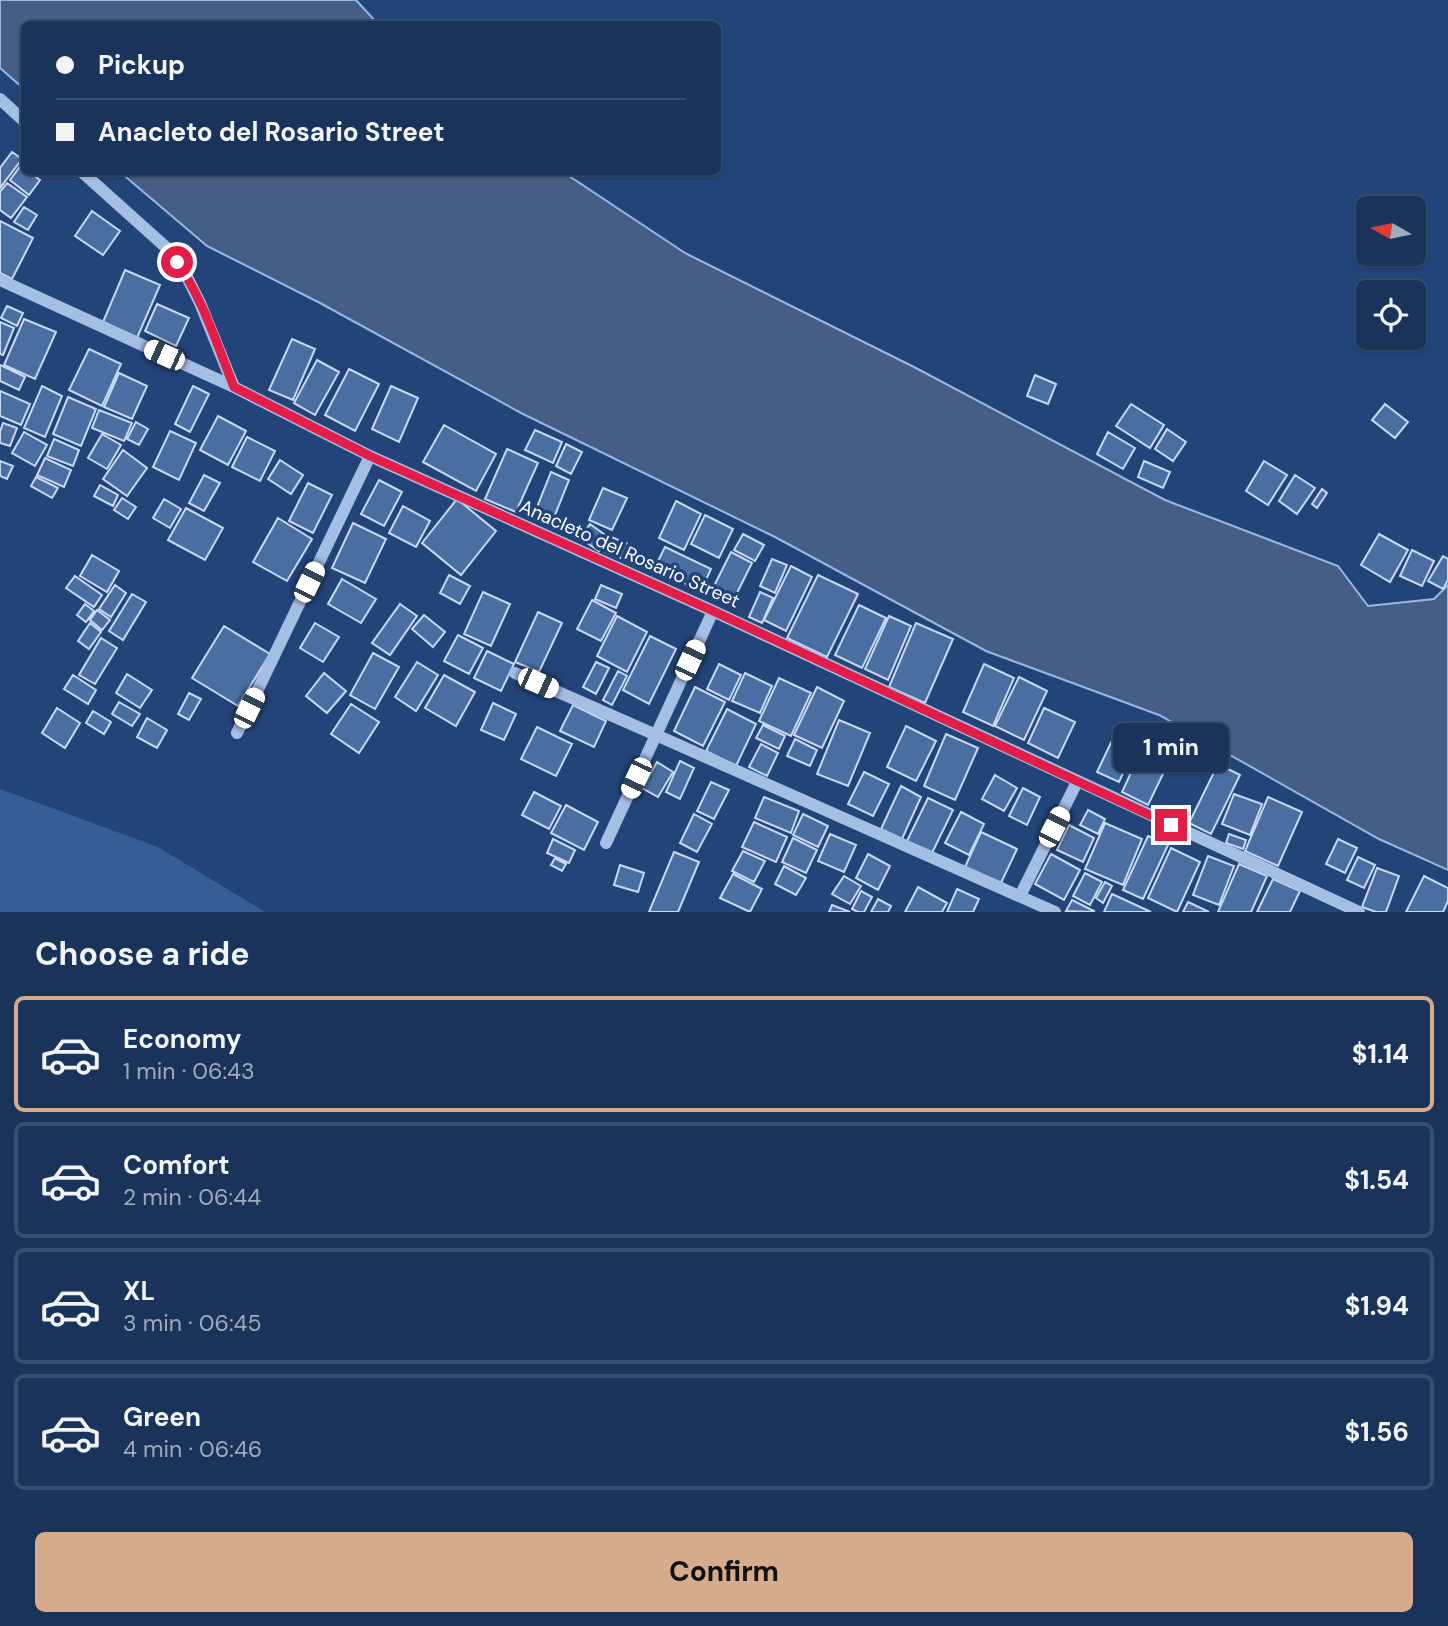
<!DOCTYPE html>
<html lang="en">
<head>
<meta charset="utf-8">
<style>
  :root { --surface:#1a335a; --page:#273f63; --text:#f1f3f6; --muted:#9faabb; --line:#384e70; --accent:#d6ab8b }
  body { margin:0; font-family:"DM Sans",sans-serif; background:var(--page); color:var(--text); height:100vh; display:flex; flex-direction:column; font-size:26px; white-space:nowrap }
  * { box-sizing:border-box; margin:0 }
  p { font-size:23px; color:var(--muted) }
  .icon { flex:none; width:38px; height:38px; fill:none; stroke:currentColor; stroke-width:2; stroke-linecap:round; stroke-linejoin:round }
  .map { position:relative; height:912px; overflow:hidden }
  .details { display:flex; flex-direction:column; background:var(--surface); flex:1 }
  .details>* { flex:none }
  .banner { position:absolute; left:21px; top:21px; width:700px; height:154px; border-radius:10px; box-shadow:0 2px 5px #0004,0 0 0 2px var(--line); display:grid; align-content:center; height:154px; padding:0 35px; background:var(--surface) }
  .needle { width:46px; rotate:279deg }
  .tools { position:absolute; left:1356px; top:196px; display:grid; gap:14px }
  .tools a { display:grid; place-items:center; width:70px; height:70px; border-radius:10px; background:var(--surface); box-shadow:0 2px 5px #0004,0 0 0 2px var(--line); font-size:35px }
  .end { position:absolute; width:32px; height:32px; margin:-16px; border:9px solid #e11d48; background:#fff; box-shadow:0 0 0 4px #fff }
  .from { border-radius:50% }
  .bubble { position:absolute; height:49px; border-radius:10px; background:var(--surface); box-shadow:0 2px 5px #0004,0 0 0 2px var(--line); font-size:23px; font-weight:700; line-height:49px; text-align:center }
  .car { position:absolute; width:21px; height:42px; margin:-21px -10px; border-radius:9px; box-shadow:0 0 5px 2px #0007; background:linear-gradient(#fff 24%,#345 0 40%,#fff 0 76%,#345 0 86%,#fff 0) }
  .banner b { display:flex; align-items:center; gap:24px; height:66px; font-size:26px }
  .banner b+b { border-top:2px solid var(--line) }
  .banner i { width:18px; height:18px; background:var(--text) }
  ul { padding:0; list-style:none }
  li { display:flex; align-items:center; gap:21px; height:116px; margin:0 14px 10px; padding:0 21px; border:4px solid var(--line); border-radius:10px }
  li div { flex:1 }
  li b { display:block; font-size:26px }
  li em { font-style:normal; font-weight:700 }
  li.selected { border-color:var(--accent) }
  li>.icon { width:63px; height:63px; stroke-width:1.5 }
  h2 { padding:0 35px; font-size:32px; line-height:84px }
  .action { display:flex; gap:14px; margin-top:auto; padding:14px 35px }
  .action a { flex:1; height:80px; border-radius:10px; background:var(--accent); color:#111; font-size:28px; font-weight:700; line-height:80px; text-align:center }
  .map>svg:first-child { display:block }
  .green { fill:#365d96 }
  .water { fill:#465e85; stroke:#99b8e5; stroke-width:2 }
  .building { fill:#4b6ea2; stroke:#c7d9f3; stroke-width:2 }
  .lines { fill:none; stroke-linecap:round; stroke-linejoin:round }
  .minor { stroke:#a5bee4; stroke-width:12 }
  .route { stroke:#e11d48; stroke-width:9 }
  .labels { text-anchor:middle; stroke-width:7; stroke-linejoin:round; paint-order:stroke }
  .street-label { font-size:19px; fill:#fff; stroke:#234478 }
</style>
</head>
<body>
<div class="map">
<svg width="1448" height="912" viewBox="0 0 1448 912">
  <rect width="100%" height="100%" fill="#234478"/>
  <!-- green -->
  <path class="green" d="M0,789l158,58 107,65h-265z"/>
  <!-- water -->
  <path class="water" d="M0,0h356l22,24h-354v65l-24,-21z
    M120,172h443l122,81 229,114 251,133 173,66 30,40 66,-7 14,-14v285l-69,-31 -220,-124 -173,-64 -211,-114 -254,-124 -201,-110 -113,-57z"/>
  <!-- building -->
  <path class="building" d="M12,152l10,7 -22,29v-20z
    M21,165l3,3v4h5l11,8 -11,15 -19,-15z
    M7,183l20,14 -16,21 -11,-8v-18z
    M24,207l13,8 -9,15 -14,-8z
    M92,211l28,20 -17,24 -28,-19z
    M0,221l33,17 -21,41 -12,-6z
    M125,270l35,15 -23,53 -34,-16z
    M157,304l32,14 -13,28 -31,-15z
    M7,306l16,7 -6,13 -16,-8z
    M24,319l32,13 -21,47 -31,-14z
    M0,322l14,6 -11,27 -3,-1z
    M292,339l23,10 -22,51 -24,-10z
    M89,349l32,15 -19,42 -33,-16z
    M317,360l22,12 -24,43 -21,-12z
    M0,365l25,12 -6,13 -19,-9z
    M349,369l30,15 -24,47 -30,-16z
    M119,373l28,13 -15,33 -28,-12z
    M1035,375l21,9 -8,20 -21,-8z
    M42,386l20,10 -17,41 -21,-9z
    M193,386l16,8 -19,38 -15,-8z
    M391,386l27,12 -19,44 -27,-13z
    M0,391l30,13 -9,21 -21,-9z
    M68,397l28,12 -15,37 -28,-12z
    M1131,404l33,21 -14,23 -34,-22z
    M1385,404l23,18 -13,16 -23,-18z
    M99,410l33,13 -8,18 -32,-13z
    M218,416l28,15 -18,34 -28,-15z
    M136,422l12,7 -9,16 -12,-6z
    M3,423l14,5 -7,18 -10,-3v-11z
    M444,425l52,29 -20,37 -53,-29z
    M1167,429l19,13 -13,19 -18,-12z
    M535,430l27,12 -9,21 -28,-13z
    M170,431l26,12 -17,37 -26,-13z
    M24,432l23,13 -12,21 -23,-13z
    M1108,432l27,16 -12,21 -26,-15z
    M102,434l19,11 -14,24 -19,-11z
    M247,437l28,14 -15,30 -28,-14z
    M54,439l25,11 -6,16 -26,-10z
    M566,444l16,8 -11,22 -15,-8z
    M507,449l31,14 -22,49 -31,-13z
    M123,450l24,18 -20,28 -24,-17z
    M45,458l26,12 -7,17 -27,-12z
    M280,460l23,15 -12,19 -23,-15z
    M0,461l13,5 -6,13 -7,-3z
    M1144,461l26,11 -7,16 -25,-11z
    M1264,461l23,14 -19,30 -22,-14z
    M551,472l18,8 -18,45 -18,-8z
    M204,475l16,8 -16,28 -15,-8z
    M1295,475l20,13 -18,26 -18,-13z
    M36,477l22,11 -6,10 -21,-12z
    M379,480l23,12 -18,34 -23,-12z
    M308,483l24,12 -19,38 -24,-12z
    M100,485l18,10 -5,11 -19,-10z
    M603,488l24,10 -15,32 -23,-10z
    M1322,489l5,4 -10,15 -5,-4z
    M122,498l14,9 -8,12 -14,-9z
    M164,499l17,10 -11,19 -17,-10z
    M457,499l39,32 -35,44 -39,-32z
    M676,501l25,13 -17,36 -25,-12z
    M403,506l27,15 -14,26 -27,-14z
    M186,508l37,20 -18,32 -37,-20z
    M705,515l28,14 -14,29 -28,-14z
    M278,518l34,21 -25,42 -34,-19z
    M353,523l33,16 -21,44 -33,-15z
    M590,524l18,13 -9,14 -19,-13z
    M743,534l21,11 -9,16 -21,-11z
    M1379,534l29,16 -18,32 -29,-17z
    M611,537l20,8 -5,15 -21,-8z
    M665,547l46,22 -10,22 -47,-22z
    M1412,550l22,11 -12,25 -22,-10z
    M731,552l21,11 -20,40 -21,-11z
    M92,555l27,16 -12,21 -27,-16z
    M1443,556l5,3v21l-5,9 -15,-8z
    M772,559l15,6 -12,28 -15,-7z
    M791,566l21,11 -26,54 -22,-11z
    M449,575l21,11 -10,18 -20,-11z
    M818,575l40,19 -31,63 -40,-19z
    M75,576l27,19 -8,12 -28,-19z
    M342,579l34,20 -15,24 -33,-19z
    M115,585l11,8 -15,24 -12,-8z
    M601,585l21,9 -6,14 -21,-9z
    M483,592l27,12 -19,42 -27,-12z
    M760,592l13,6 -11,25 -13,-6z
    M132,594l14,8 -23,38 -14,-9z
    M592,600l24,13 -15,28 -24,-12z
    M85,604l9,7 -8,11 -9,-7z
    M400,604l17,12 -27,39 -18,-12z
    M859,605l27,13 -24,50 -27,-13z
    M97,610l13,10 -8,10 -12,-10z
    M538,612l24,11 -23,49 -24,-10z
    M424,615l21,17 -12,15 -21,-18z
    M617,616l30,16 -20,40 -30,-16z
    M889,616l22,10 -23,54 -23,-11z
    M90,623l11,9 -12,17 -11,-8z
    M315,623l24,14 -16,25 -23,-14z
    M916,623l37,16 -28,64 -36,-16z
    M224,626l46,28 -32,52 -46,-28z
    M458,635l25,13 -14,26 -25,-13z
    M650,636l26,13 -27,55 -26,-14z
    M101,638l16,10 -22,36 -16,-9z
    M487,651l27,13 -13,27 -27,-13z
    M373,653l26,14 -24,42 -25,-14z
    M417,662l21,13 -22,36 -21,-14z
    M596,662l13,6 -13,26 -13,-7z
    M719,664l22,11 -12,25 -22,-11z
    M984,664l30,14 -21,48 -30,-14z
    M618,671l9,5 -15,29 -9,-5z
    M324,673l22,18 -19,22 -21,-17z
    M745,673l27,13 -12,27 -28,-12z
    M127,674l25,16 -12,18 -24,-15z
    M73,675l23,15 -8,14 -24,-15z
    M444,675l31,17 -19,34 -31,-18z
    M1019,677l28,14 -23,49 -29,-14z
    M779,678l32,15 -20,43 -32,-15z
    M695,687l30,15 -22,44 -29,-15z
    M817,687l27,14 -22,47 -28,-13z
    M189,693l12,6 -12,21 -11,-6z
    M119,702l21,12 -8,12 -20,-12z
    M493,703l23,11 -12,26 -23,-10z
    M351,704l28,18 -20,31 -28,-19z
    M573,705l33,16 -12,26 -34,-16z
    M57,708l23,15 -15,25 -23,-15z
    M1044,708l31,14 -17,36 -30,-15z
    M727,709l29,15 -20,42 -30,-15z
    M93,711l18,11 -7,12 -18,-11z
    M147,718l20,12 -10,18 -20,-11z
    M839,720l31,13 -22,53 -31,-12z
    M763,725l22,11 -6,13 -23,-11z
    M906,726l30,15 -20,40 -29,-14z
    M537,727l35,17 -16,32 -35,-17z
    M1116,732l21,10 -18,40 -22,-10z
    M946,734l32,14 -23,52 -31,-14z
    M1149,734l27,13 -28,58 -26,-13z
    M1186,738l27,13 -8,17 -27,-14z
    M795,739l22,11 -7,16 -23,-10z
    M761,744l17,9 -11,23 -18,-9z
    M680,761l14,7 -14,31 -14,-7z
    M657,762l16,10 -15,25 -16,-9z
    M1218,764l22,11 -29,59 -22,-11z
    M864,772l25,12 -16,32 -25,-12z
    M995,775l22,13 -13,23 -22,-12z
    M711,782l18,8 -15,29 -17,-8z
    M901,786l20,11 -19,42 -21,-10z
    M1023,788l17,9 -13,28 -18,-9z
    M534,792l27,14 -12,23 -27,-14z
    M1234,794l28,10 -12,31 -28,-11z
    M764,797l35,14 -8,22 -36,-15z
    M1268,797l34,15 -24,54 -33,-15z
    M928,798l25,12 -22,45 -25,-12z
    M566,805l32,17 -14,28 -33,-17z
    M1088,810l17,9 -7,15 -18,-9z
    M961,812l23,12 -15,31 -24,-12z
    M694,814l18,10 -15,28 -17,-9z
    M803,814l25,12 -10,21 -25,-12z
    M754,822l33,15 -11,25 -34,-15z
    M1105,823l37,16 -19,46 -38,-16z
    M1069,825l25,13 -11,24 -26,-12z
    M981,832l36,17 -16,34 -36,-16z
    M830,834l26,11 -12,27 -26,-11z
    M1229,834l17,6 -3,9 -17,-6z
    M1148,836l20,9 -25,54 -20,-9z
    M793,838l24,12 -11,23 -24,-11z
    M553,839l22,11 -6,13 -22,-10z
    M1338,839l19,9 -12,25 -19,-9z
    M1171,848l29,14 -23,50 -29,-14z
    M743,851l22,10 -11,21 -22,-11z
    M674,852l25,10 -21,50h-29z
    M868,854l22,12 -12,24 -22,-12z
    M1051,854l29,16 -16,30 -29,-16z
    M1208,856l26,10 -15,39 -26,-10z
    M1358,857l17,8 -11,23 -17,-8z
    M555,858l11,6 -4,7 -11,-6z
    M1239,864l28,12 -16,36h-33z
    M620,865l24,8 -6,19 -24,-7z
    M784,866l22,12 -10,17 -21,-11z
    M1377,868l22,8 -13,36h-10l-14,-5z
    M1085,873l17,9 -12,23 -17,-9z
    M733,874l29,15 -12,23 -30,-14z
    M844,876l17,10 -11,18 -18,-10z
    M1424,876l24,12v13l-5,11h-37z
    M1273,879l27,12 -10,21h-33z
    M1105,882l7,4 -9,17 -7,-5z
    M918,887l29,16 -5,9h-37z
    M957,889l22,10 -6,13h-26z
    M861,891l11,6 -8,15h-6l-6,-3z
    M1112,894l39,18h-47z
    M878,899l13,7 -3,6h-17z
    M1072,900l22,11 -1,1 -27,-1z
    M1188,902l21,10h-26z
    M832,905l18,7h-21z"/>
  <g class="lines">
    <!-- minor -->
    <path class="minor" d="M0,99l24,22
      M82,172l87,78 16,23 15,30 34,84
      M0,280l234,107 136,69 343,155 646,301
      M713,611l-57,124 399,177
      M515,673l141,62 -50,108
      M237,733l133,-277
      M1020,896l57,-114"/>
  </g>
  <g class="lines">
    <!-- route -->
    <path class="route" d="M177,262c26,37 40,83 57,125l136,69 343,155 458,214"/>
  </g>
  <g class="labels">
    <!-- street labels -->
    <g class="street-label">
      <text transform="translate(630 553) rotate(24)" y="7">Anacleto del Rosario Street</text>
    </g>
  </g>
</svg>
<div class="tools">
<a><svg class="needle" viewBox="-14 -14 28 28"><path d="M0-13l5 13h-10z" fill="#e53935"/><path d="M0 13l5-13h-10z" fill="#9faabb"/></svg></a>
<a><svg class="icon" aria-label="locate" viewBox="0 0 24 24"><circle cx="12" cy="12" r="6"/><path d="M12 2v4M12 18v4M2 12h4M18 12h4"/></svg></a>
</div>
<i class="end from" style="left:177px;top:262px"></i>
<i class="end" style="left:1171px;top:825px"></i>
<div class="bubble" style="left:1113px;top:723px;width:116px">1 min</div>
<i class="car" style="left:164px;top:355px;rotate:294deg"></i>
<i class="car" style="left:309px;top:582px;rotate:26deg"></i>
<i class="car" style="left:690px;top:660px;rotate:25deg"></i>
<i class="car" style="left:538px;top:683px;rotate:114deg"></i>
<i class="car" style="left:249px;top:708px;rotate:26deg"></i>
<i class="car" style="left:636px;top:778px;rotate:205deg"></i>
<i class="car" style="left:1054px;top:827px;rotate:27deg"></i>
<div class="banner">
<b><i class="from"></i>Pickup</b>
<b><i></i>Anacleto del Rosario Street</b>
</div>
</div>
<section class="details">
<h2>Choose a ride</h2>
<ul>
<li class="selected"><svg class="icon" aria-label="car" viewBox="0 0 24 24"><path d="M5 17H2v-5l4-1 3-4h7l3 4 3 1v5h-3M9 17h6M6 11h13"/><circle cx="7" cy="17" r="2"/><circle cx="17" cy="17" r="2"/></svg><div><b>Economy</b><p>1 min · 06:43</p></div><em>$1.14</em></li>
<li><svg class="icon" aria-label="car" viewBox="0 0 24 24"><path d="M5 17H2v-5l4-1 3-4h7l3 4 3 1v5h-3M9 17h6M6 11h13"/><circle cx="7" cy="17" r="2"/><circle cx="17" cy="17" r="2"/></svg><div><b>Comfort</b><p>2 min · 06:44</p></div><em>$1.54</em></li>
<li><svg class="icon" aria-label="car" viewBox="0 0 24 24"><path d="M5 17H2v-5l4-1 3-4h7l3 4 3 1v5h-3M9 17h6M6 11h13"/><circle cx="7" cy="17" r="2"/><circle cx="17" cy="17" r="2"/></svg><div><b>XL</b><p>3 min · 06:45</p></div><em>$1.94</em></li>
<li><svg class="icon" aria-label="car" viewBox="0 0 24 24"><path d="M5 17H2v-5l4-1 3-4h7l3 4 3 1v5h-3M9 17h6M6 11h13"/><circle cx="7" cy="17" r="2"/><circle cx="17" cy="17" r="2"/></svg><div><b>Green</b><p>4 min · 06:46</p></div><em>$1.56</em></li>
</ul>
<div class="action"><a>Confirm</a></div>
</section>
</body>
</html>
